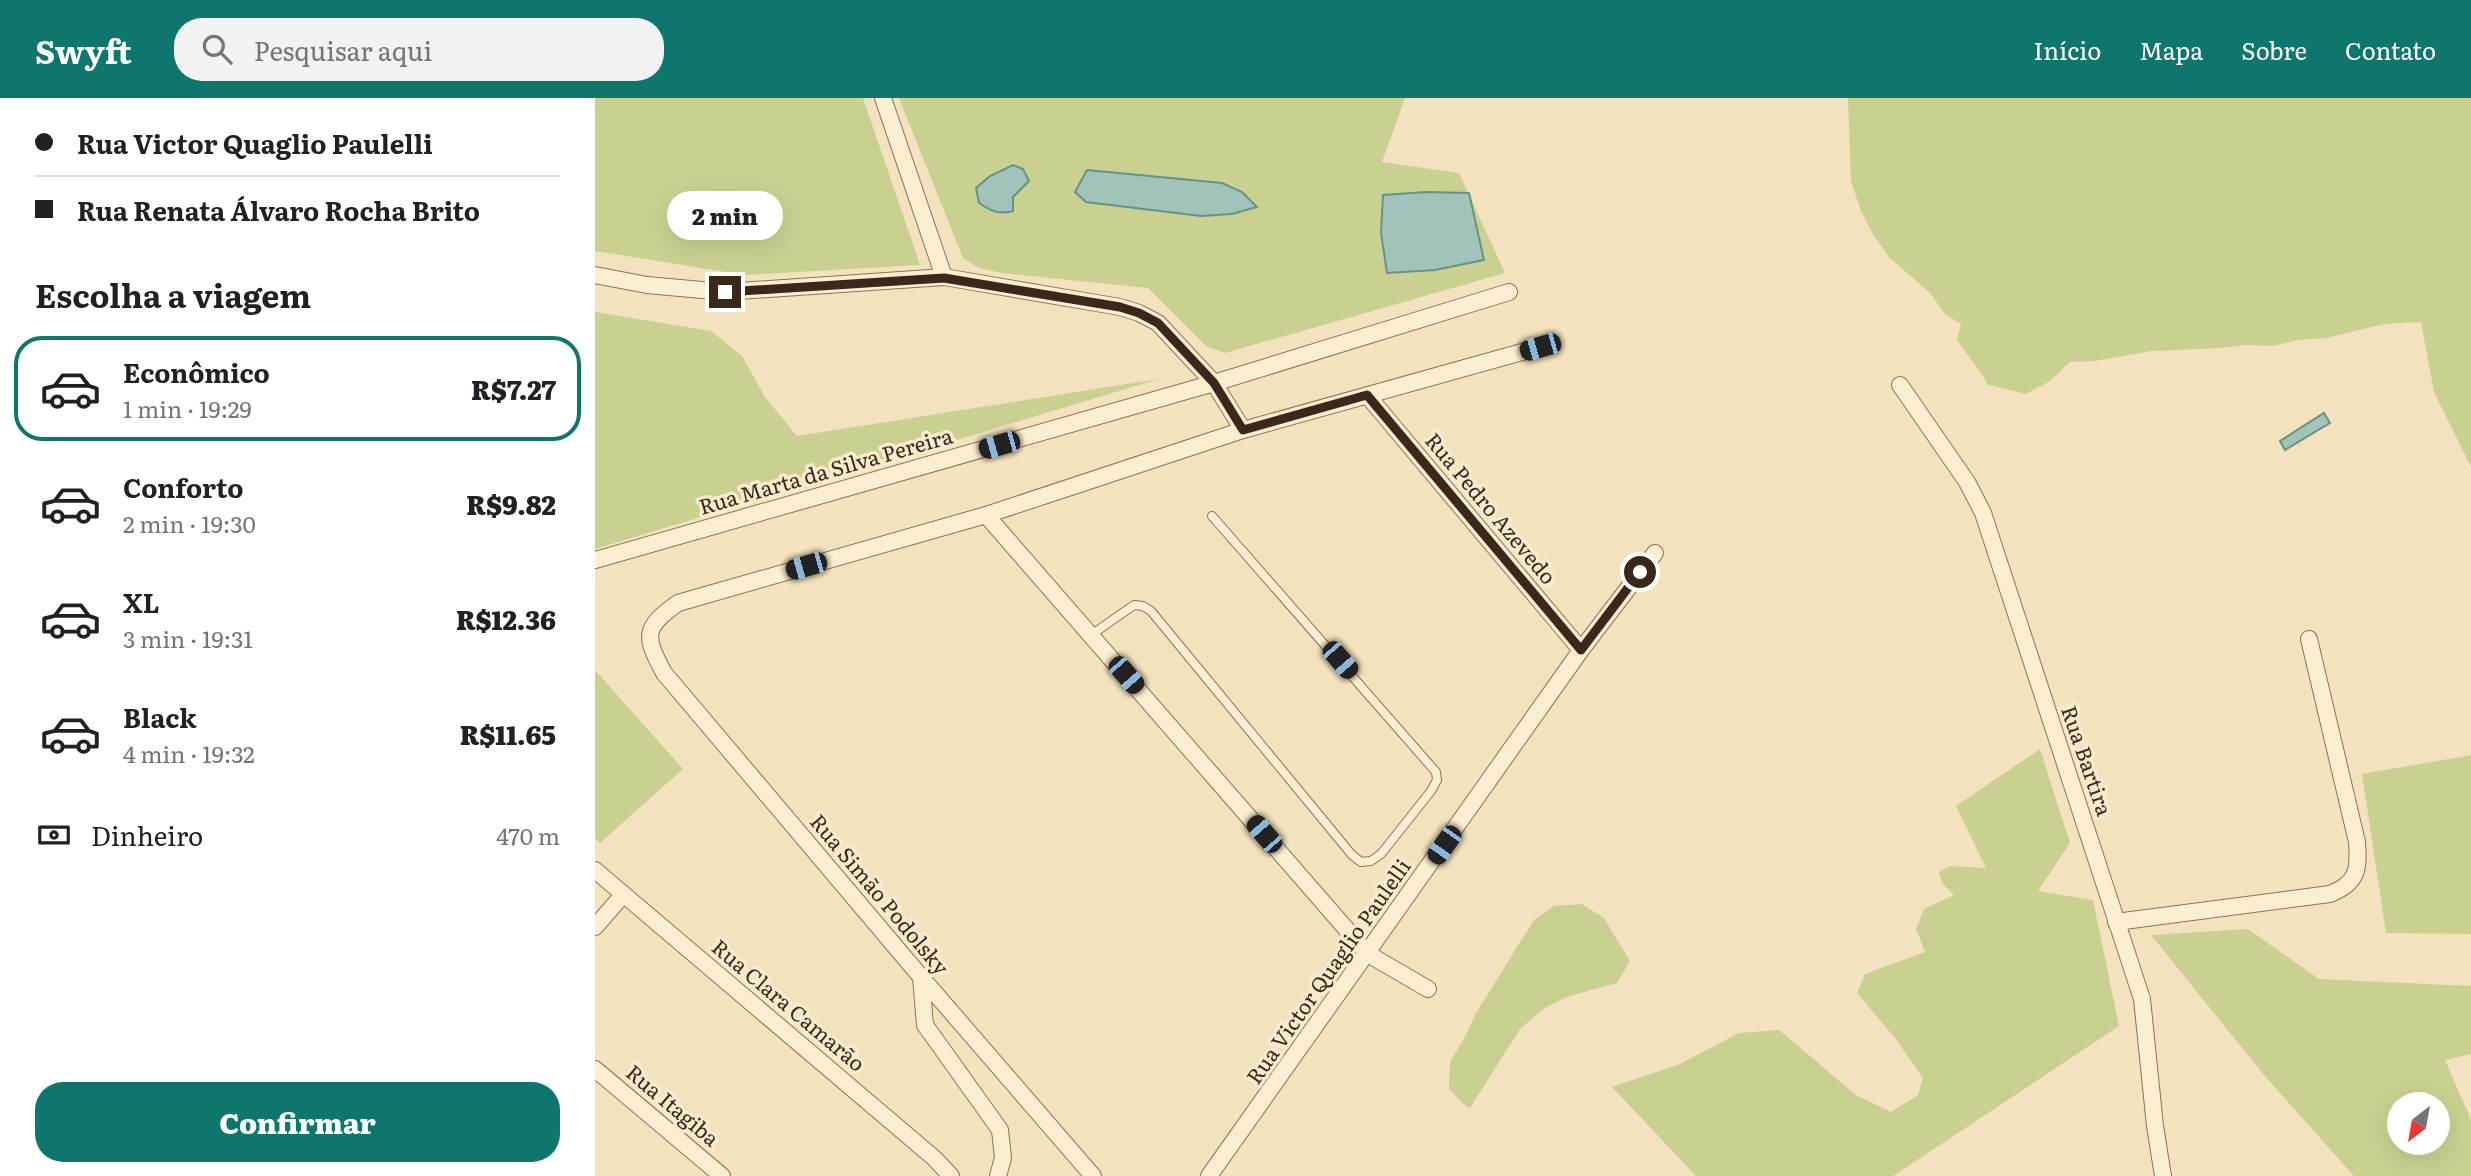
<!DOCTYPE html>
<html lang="pt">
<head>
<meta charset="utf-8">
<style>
  :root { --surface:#fff; --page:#f2f2f2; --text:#202124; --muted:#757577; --line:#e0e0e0; --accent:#0f766e }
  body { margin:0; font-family:Literata,serif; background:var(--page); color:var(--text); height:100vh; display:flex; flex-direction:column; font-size:26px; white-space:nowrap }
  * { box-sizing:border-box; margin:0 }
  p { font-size:23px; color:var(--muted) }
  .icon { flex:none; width:38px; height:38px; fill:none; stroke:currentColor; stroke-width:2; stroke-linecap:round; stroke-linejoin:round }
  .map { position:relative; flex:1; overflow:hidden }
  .sheet { display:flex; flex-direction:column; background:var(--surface); width:595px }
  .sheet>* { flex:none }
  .banner { display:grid; align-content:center; height:154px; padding:0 35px; background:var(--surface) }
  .needle { width:46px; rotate:211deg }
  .fabs { position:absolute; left:1792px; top:994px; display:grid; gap:14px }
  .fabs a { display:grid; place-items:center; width:63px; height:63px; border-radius:50%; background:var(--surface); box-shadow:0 7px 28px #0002; font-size:35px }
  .end { position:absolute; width:32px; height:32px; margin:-16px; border:9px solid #3a291b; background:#fff; box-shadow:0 0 0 4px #fff }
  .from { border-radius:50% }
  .bubble { position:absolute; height:49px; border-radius:24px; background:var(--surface); box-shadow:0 7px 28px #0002; font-size:23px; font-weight:800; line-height:49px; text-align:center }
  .car { position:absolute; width:21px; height:42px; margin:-21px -10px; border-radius:9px; box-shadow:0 0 5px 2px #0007; background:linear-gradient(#222 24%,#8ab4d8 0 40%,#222 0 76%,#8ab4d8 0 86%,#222 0) }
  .banner b { display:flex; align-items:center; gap:24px; height:66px; font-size:26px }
  .banner b+b { border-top:2px solid var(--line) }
  .banner i { width:18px; height:18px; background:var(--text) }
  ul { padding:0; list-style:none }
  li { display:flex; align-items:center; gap:21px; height:105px; margin:0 14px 10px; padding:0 21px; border:4px solid transparent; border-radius:28px }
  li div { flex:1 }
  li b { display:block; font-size:26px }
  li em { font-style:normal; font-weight:800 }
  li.active { border-color:var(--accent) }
  li>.icon { width:63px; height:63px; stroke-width:1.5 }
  h2 { padding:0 35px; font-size:32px; line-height:84px }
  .pay { display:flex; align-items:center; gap:18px; height:77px; padding:0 35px; font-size:26px }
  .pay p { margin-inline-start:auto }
  .cta { display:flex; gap:14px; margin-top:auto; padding:14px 35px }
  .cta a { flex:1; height:80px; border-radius:28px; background:var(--accent); color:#fff; font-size:28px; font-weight:800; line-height:80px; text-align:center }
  header { display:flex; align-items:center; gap:42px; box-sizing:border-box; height:98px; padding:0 35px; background:var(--accent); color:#fff }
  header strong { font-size:33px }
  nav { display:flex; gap:38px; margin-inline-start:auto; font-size:24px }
  .search { width:490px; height:63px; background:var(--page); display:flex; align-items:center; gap:18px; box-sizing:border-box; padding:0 24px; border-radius:28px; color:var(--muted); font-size:26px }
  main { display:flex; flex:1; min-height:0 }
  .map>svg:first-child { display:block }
  .green { fill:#cad190; fill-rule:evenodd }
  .water { fill:#a1c3b9; stroke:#689287; stroke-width:2 }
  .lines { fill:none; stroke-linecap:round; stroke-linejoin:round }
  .lane-casing { stroke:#8c7254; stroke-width:10 }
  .street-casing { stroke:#8c7254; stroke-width:18 }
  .lane { stroke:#fcefd1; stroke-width:8 }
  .street { stroke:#fcefd1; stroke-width:16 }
  .route { stroke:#3a291b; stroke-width:9 }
  .labels { text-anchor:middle; stroke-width:7; stroke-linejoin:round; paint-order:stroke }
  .street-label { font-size:21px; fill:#3a291b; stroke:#f9ecce }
</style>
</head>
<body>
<header>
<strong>Swyft</strong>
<div class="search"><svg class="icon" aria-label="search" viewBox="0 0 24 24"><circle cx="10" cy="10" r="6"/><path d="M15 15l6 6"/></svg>Pesquisar aqui</div>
<nav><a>Início</a><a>Mapa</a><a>Sobre</a><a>Contato</a></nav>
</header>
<main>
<section class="sheet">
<div class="banner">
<b><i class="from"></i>Rua Victor Quaglio Paulelli</b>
<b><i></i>Rua Renata Álvaro Rocha Brito</b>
</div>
<h2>Escolha a viagem</h2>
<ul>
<li class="active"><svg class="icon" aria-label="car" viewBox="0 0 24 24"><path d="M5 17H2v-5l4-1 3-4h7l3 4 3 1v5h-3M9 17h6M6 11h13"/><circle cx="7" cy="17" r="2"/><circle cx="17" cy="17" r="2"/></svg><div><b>Econômico</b><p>1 min · 19:29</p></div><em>R$7.27</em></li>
<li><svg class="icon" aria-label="car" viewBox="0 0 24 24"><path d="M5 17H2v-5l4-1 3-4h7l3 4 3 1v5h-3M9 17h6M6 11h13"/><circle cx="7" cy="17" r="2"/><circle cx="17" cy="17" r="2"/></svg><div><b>Conforto</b><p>2 min · 19:30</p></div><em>R$9.82</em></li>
<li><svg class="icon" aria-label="car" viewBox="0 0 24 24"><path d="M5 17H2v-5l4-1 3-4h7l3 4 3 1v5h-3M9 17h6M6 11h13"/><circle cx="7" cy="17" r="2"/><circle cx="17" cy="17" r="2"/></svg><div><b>XL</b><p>3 min · 19:31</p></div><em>R$12.36</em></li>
<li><svg class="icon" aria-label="car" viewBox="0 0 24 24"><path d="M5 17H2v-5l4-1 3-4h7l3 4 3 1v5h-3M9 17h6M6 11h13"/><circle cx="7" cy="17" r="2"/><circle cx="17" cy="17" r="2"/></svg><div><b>Black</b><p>4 min · 19:32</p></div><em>R$11.65</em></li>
</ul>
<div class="pay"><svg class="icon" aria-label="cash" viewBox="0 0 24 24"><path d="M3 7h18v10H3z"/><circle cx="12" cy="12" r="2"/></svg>Dinheiro<p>470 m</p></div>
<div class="cta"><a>Confirmar</a></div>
</section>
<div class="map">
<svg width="1876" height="1078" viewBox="0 0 1876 1078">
  <rect width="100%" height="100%" fill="#f2e2bd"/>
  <!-- green -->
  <path class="green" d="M0,0h268l57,167 -175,10 -150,-24z
    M304,0h506l-23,64 77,11 46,100 -280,80 -18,-6 -59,-59 -146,-15 -23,-5 -16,-10z
    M1253,0h623v369l-37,-75 -13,-70 -37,2 -58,14 -27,2 -27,6 -26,-1 -25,3 -70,3 -56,10 -25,1 -20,19 -24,13 -40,-10 1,-2 -30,-42 4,-16 -16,-10 -15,-21 -41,-36 -15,-21 -13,-25 -10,-30z
    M0,214l116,19 31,25 23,41 32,39 362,-57 -564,170z
    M0,572l88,99 -83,74 -5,-5z
    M1445,651l30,94 -32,48 55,9 26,126 -226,150h-197l-84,-89 66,-22 61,-32 40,-3 77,65 35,17 27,-17 5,-17 -28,-40 -38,-45 8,-19 60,-22 -9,-23 8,-20 30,-14 -12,-12 -3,-11 11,-6 36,2 -30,-62z
    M1876,657v179l-85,-1 -24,-159z
    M987,806l22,14 26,43 -13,22 -51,14 -23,12 -23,20 -50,79 -8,-5 -13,-15 1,-26 15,-25 11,-24 58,-93 20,-14z
    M1653,831l71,50 152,7v68l-26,6 26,60v56h-117l-90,-101 -113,-140zM1804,1006h39v39h-39z"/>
  <!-- water -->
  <path class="water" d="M418,67l10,4 6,12 -16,16v14c-14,4 -22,0 -34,-8l-3,-15 14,-12z
    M492,72l135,13 20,9 15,15 -25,7 -31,2 -115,-14 -11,-10z
    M831,94l43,1 15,67 -49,10 -48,3 -6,-40 2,-38z
    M1729,315l6,10 -45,27 -5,-9z"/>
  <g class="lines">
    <!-- lane casing -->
    <g class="lane-casing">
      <path id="lane" d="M496,537l43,-30 9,1 8,5 201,244 9,7 10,-1 10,-7 50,-63 6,-11 -1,-8 -224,-256"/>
    </g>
    <!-- street casing -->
    <g class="street-casing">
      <path id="street" d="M288,0l61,179
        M0,177l52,10 77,7 220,-15 176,30 19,6 19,10 56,60 29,47
        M1305,287l67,97 16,31 159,486 13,127 8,50
        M772,297l214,255
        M391,417l382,439 60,35
        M0,462l619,-177 295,-91
        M0,772l339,288 17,18
        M1521,824l214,-28c28,-11 29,-25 27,-52l-48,-203
        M0,829l28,-32
        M326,879l4,48 75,105 3,28 -5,18
        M0,971l127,107
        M498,1078l-172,-199 -257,-304c-20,-37 -21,-45 14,-70l308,-88 257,-85 297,-83
        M614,1078l372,-526 74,-97"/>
    </g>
    <!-- lane -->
    <use href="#lane" class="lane"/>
    <!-- street -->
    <use href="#street" class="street"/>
  </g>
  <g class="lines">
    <!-- route -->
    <path class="route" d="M130,194l219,-14 176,29 19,6 19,10 56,60 29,47 124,-35 214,255 59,-78"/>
  </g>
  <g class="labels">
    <!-- street labels -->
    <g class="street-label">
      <text transform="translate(231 374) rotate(-16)" y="7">Rua Marta da Silva Pereira</text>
      <text transform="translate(895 411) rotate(50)" y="7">Rua Pedro Azevedo</text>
      <text transform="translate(1491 663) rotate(71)" y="7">Rua Bartira</text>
      <text transform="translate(284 797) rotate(50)" y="7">Rua Simão Podolsky</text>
      <text transform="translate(734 874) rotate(-55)" y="7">Rua Victor Quaglio Paulelli</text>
      <text transform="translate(193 908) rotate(40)" y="7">Rua Clara Camarão</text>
      <text transform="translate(77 1008) rotate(40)" y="7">Rua Itagiba</text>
    </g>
  </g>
</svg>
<div class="fabs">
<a><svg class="needle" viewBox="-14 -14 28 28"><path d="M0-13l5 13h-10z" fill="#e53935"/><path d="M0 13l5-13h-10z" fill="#757577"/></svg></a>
</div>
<i class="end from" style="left:1045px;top:474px"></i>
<i class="end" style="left:130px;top:194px"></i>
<div class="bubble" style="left:72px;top:93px;width:116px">2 min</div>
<i class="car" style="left:945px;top:249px;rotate:254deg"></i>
<i class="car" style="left:404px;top:347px;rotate:254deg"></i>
<i class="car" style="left:211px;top:468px;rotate:254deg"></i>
<i class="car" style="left:745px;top:562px;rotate:139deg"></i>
<i class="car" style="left:531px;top:577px;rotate:139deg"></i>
<i class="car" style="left:669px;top:736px;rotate:319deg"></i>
<i class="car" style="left:849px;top:747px;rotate:215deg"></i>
</div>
</main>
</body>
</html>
